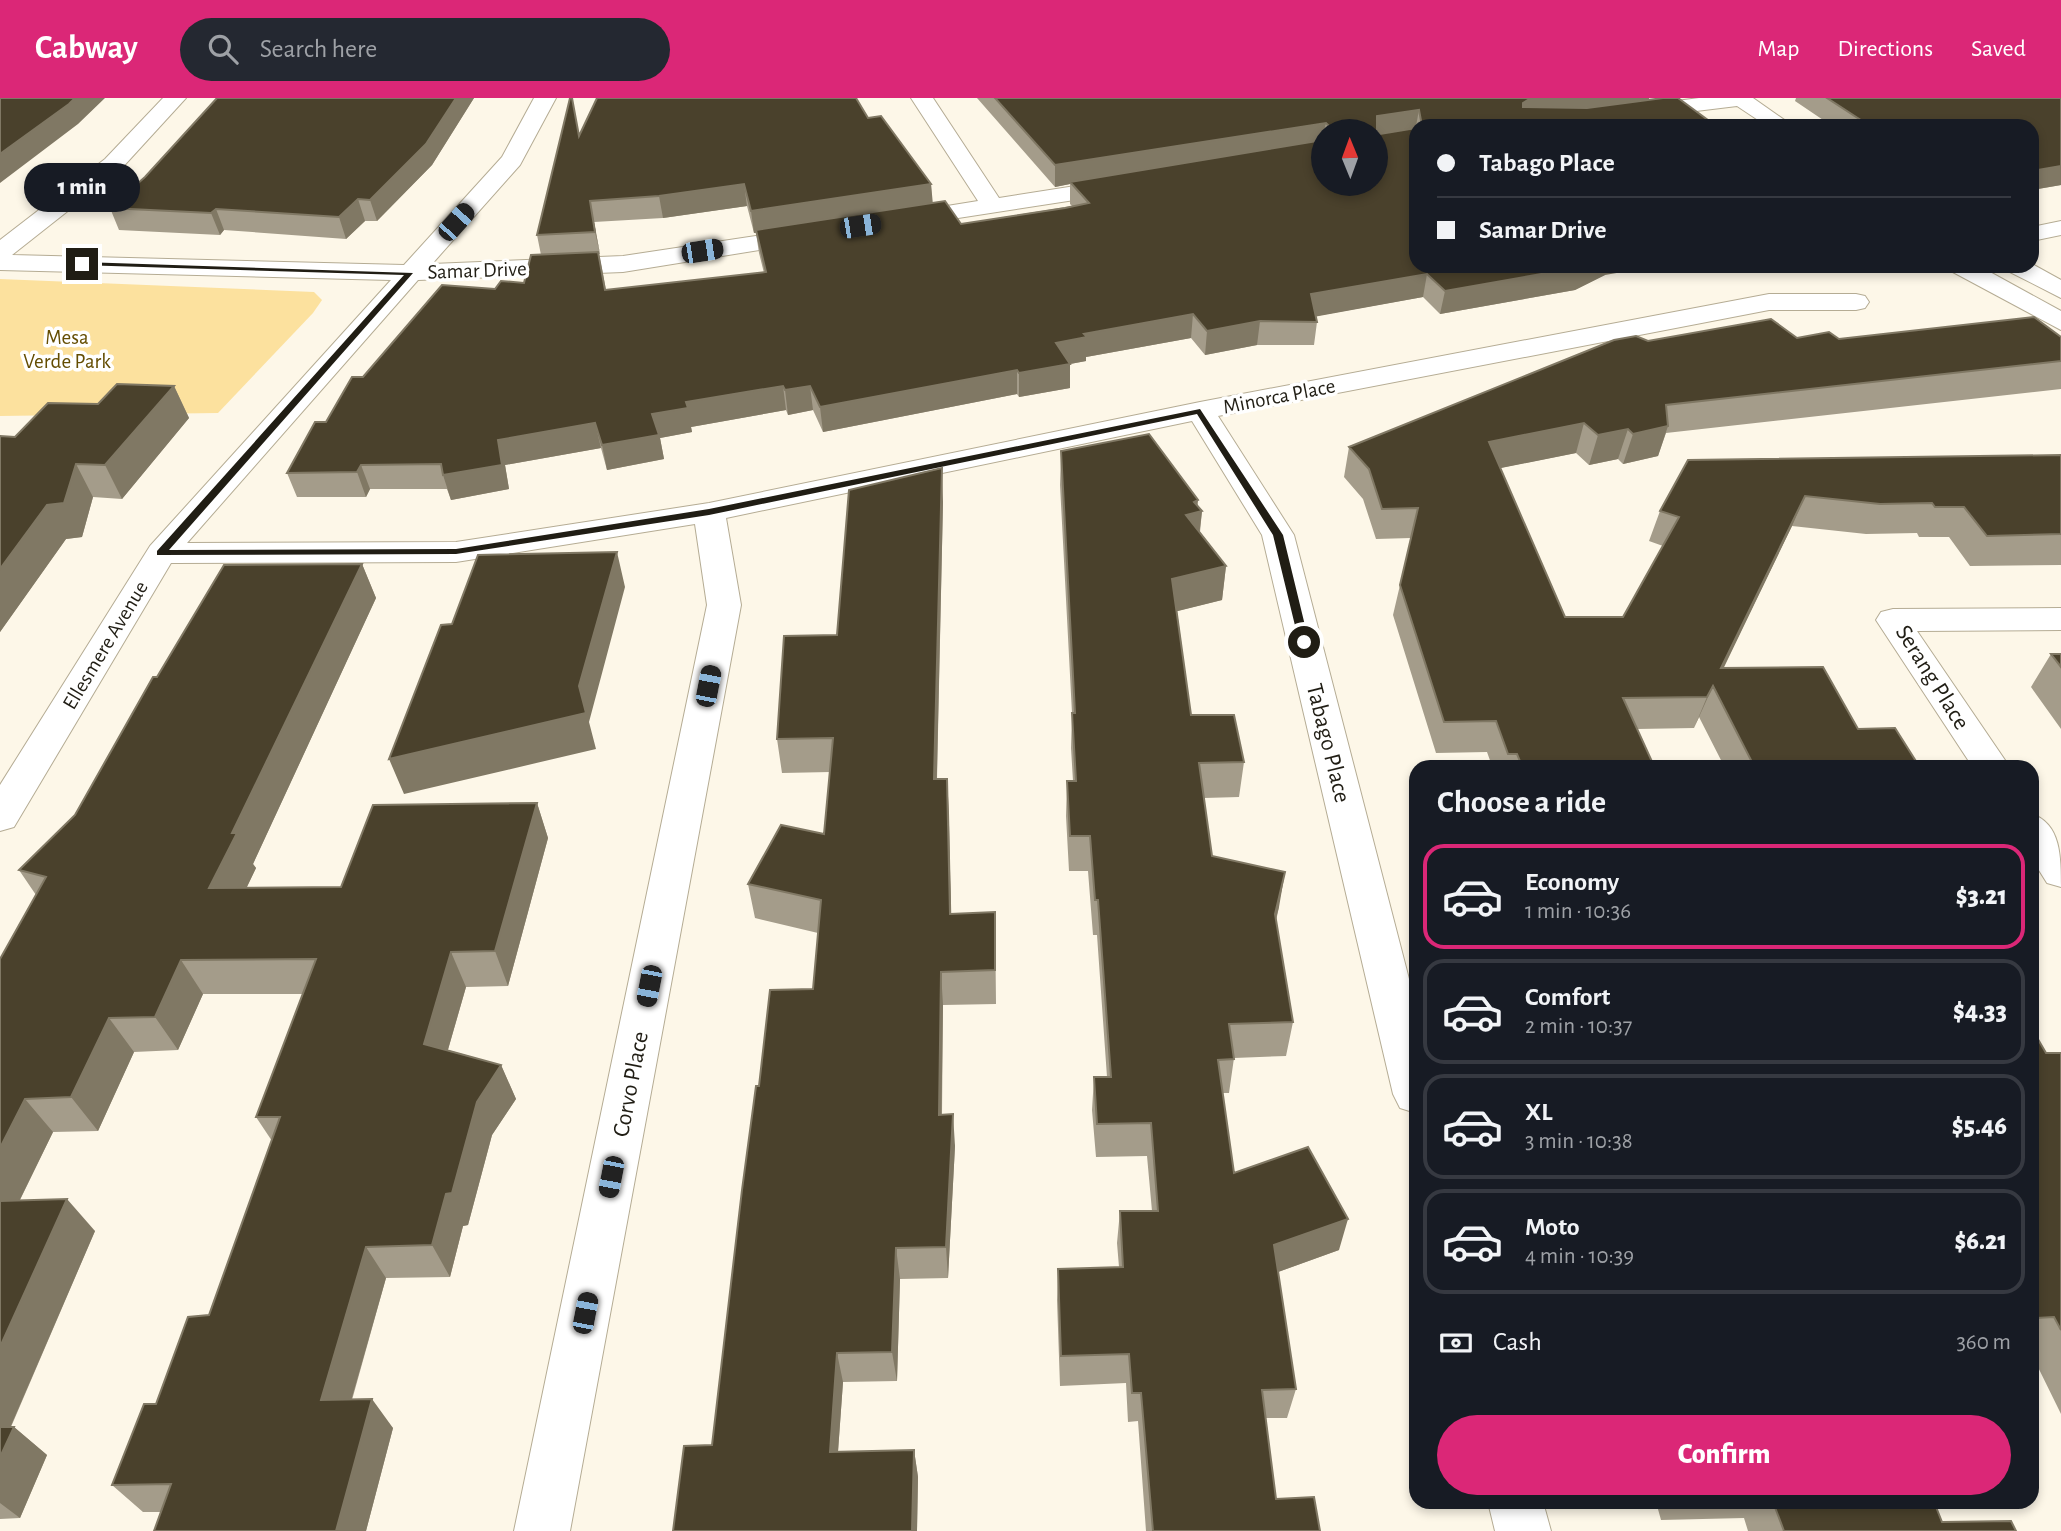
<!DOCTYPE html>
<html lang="en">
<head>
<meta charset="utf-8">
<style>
  :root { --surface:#171b24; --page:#242831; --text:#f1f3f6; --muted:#9ea1a6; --line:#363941; --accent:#db2777 }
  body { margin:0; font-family:"Alegreya Sans",sans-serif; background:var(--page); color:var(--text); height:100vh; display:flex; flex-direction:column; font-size:26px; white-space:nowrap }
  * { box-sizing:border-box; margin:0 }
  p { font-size:23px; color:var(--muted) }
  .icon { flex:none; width:38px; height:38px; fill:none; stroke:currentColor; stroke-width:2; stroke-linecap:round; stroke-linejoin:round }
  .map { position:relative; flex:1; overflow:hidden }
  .sheet { position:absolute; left:1409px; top:662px; width:630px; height:749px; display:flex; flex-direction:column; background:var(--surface); border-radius:21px; box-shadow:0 4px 10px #0003 }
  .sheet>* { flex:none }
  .banner { position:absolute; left:1409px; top:21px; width:630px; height:154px; border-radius:21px; box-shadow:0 4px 10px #0003; display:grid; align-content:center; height:154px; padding:0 28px; background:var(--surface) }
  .needle { width:46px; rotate:359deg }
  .controls { position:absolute; left:1311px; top:21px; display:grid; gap:14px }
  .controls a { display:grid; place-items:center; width:77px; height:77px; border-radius:50%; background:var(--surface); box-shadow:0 4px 10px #0003; font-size:35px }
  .end { position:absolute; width:32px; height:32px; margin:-16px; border:9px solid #201d14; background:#fff; box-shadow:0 0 0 4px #fff }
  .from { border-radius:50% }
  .bubble { position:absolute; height:49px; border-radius:24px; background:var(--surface); box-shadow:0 4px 10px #0003; font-size:23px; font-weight:800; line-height:49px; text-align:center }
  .car { position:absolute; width:21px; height:42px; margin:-21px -10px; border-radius:9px; box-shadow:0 0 5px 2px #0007; background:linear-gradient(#222 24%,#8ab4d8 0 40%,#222 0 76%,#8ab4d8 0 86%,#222 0) }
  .banner b { display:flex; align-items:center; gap:24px; height:66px; font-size:26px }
  .banner b+b { border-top:2px solid var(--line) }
  .banner i { width:18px; height:18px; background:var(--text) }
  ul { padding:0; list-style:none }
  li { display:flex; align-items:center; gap:21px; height:105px; margin:0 14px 10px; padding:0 14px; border:4px solid var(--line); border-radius:21px }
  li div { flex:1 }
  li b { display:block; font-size:26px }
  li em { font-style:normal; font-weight:800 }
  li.active { border-color:var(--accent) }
  li>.icon { width:63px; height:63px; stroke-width:1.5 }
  h2 { padding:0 28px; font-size:32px; line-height:84px }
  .pay { display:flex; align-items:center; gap:18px; height:77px; padding:0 28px; font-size:26px }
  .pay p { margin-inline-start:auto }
  .cta { display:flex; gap:14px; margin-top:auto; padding:14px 28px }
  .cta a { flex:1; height:80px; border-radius:42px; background:var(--accent); color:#fff; font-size:28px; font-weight:800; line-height:80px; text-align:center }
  header { display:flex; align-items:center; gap:42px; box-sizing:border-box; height:98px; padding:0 35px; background:var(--accent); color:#fff }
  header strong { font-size:33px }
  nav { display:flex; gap:38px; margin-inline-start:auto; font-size:24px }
  .search { width:490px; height:63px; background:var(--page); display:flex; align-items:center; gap:18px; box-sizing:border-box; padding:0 24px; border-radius:38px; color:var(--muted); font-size:26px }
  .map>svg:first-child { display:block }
  .green { fill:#fce19e }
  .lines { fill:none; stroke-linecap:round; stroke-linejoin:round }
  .minor-casing { stroke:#b5ac94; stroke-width:2 }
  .minor { fill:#fff; fill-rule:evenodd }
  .wall { fill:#a49c8a; fill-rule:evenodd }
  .shaded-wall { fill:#807864 }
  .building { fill:#4a412c; stroke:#807864; stroke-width:2 }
  .route { fill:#201d14 }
  .labels { text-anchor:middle; stroke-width:7; stroke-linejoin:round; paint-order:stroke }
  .far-street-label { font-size:21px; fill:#201d14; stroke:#fff }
  .far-park-label { font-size:21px; fill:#644d02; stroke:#fff }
  .street-label { font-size:24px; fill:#201d14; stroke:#fff }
</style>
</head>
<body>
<header>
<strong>Cabway</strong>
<div class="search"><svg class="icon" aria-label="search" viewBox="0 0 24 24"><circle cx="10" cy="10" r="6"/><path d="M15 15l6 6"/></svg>Search here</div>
<nav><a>Map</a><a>Directions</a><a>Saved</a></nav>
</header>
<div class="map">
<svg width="2061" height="1433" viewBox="0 0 2061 1433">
  <rect width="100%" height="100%" fill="#fdf7e8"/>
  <!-- green -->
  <path class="green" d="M0,181l314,13 8,8 -9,13 -95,100 -218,3z"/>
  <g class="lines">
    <!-- minor casing -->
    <g class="minor-casing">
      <path id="minor" d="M163,0h23l-65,71 -109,86 392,10 98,-108 32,-59h22l-36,67 -88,99 191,-8 186,-28 9,2 3,5 -3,5 -9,2 -186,30 -205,8 -231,263 269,-1 253,-39 491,-101 569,-108h87l9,2 4,6 -4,6 -9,2h-87l-551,106 76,119 122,471v107l-16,-5 -7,-14 -131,-559 -70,-114 -466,97 15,87 -171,926h-56l193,-926 -12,-81 -239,38 -285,1 -157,264 -14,4v-46l150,-239 241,-266 -391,-10v-30l105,-81z
        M911,0h22l66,100 121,-19 8,2 4,5 -4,5 -8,2 -220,34 -9,-2 -3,-5 3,-5 87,-14z
        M1699,0h54l40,28h-26l-30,-20 -98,12 -11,-6 11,-6z
        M2061,123v14l-29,6v-14z
        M2032,166l29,16v18l-53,-27 -4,-5z
        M1947,168h32l82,45v19l-110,-59z
        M2061,510v22l-144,1 92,135h-37l-96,-146 5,-8 12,-3z
        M2032,716c29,10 29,43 29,73l-14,-4 -15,-24z
        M1488,1404h55l8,29h-56z"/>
    </g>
    <!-- minor -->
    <use href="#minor" class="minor"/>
  </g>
  <!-- wall -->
  <path class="wall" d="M217,0h257l-42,67 -55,56h-12l-19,18 -122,-9 -4,5 -101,-5 -9,-22 35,-31z
    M977,0h672v2l67,26h-300v140l189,9 -30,15 -135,24 -17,-17 -107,19 1,6 -3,23h-57l-52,10 -14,-17 -105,19v4l-16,3v24l-51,9 -2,-3 -194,38 -10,-22 -25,5 -2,-5 -95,17 1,5 -32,6 4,21 -57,11 -6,-22 -96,17 4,24 -58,11 -4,-11h-77l-4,8h-69l-10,-24 76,-96 132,-88 29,-6 17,-28 -4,-20 43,-100 351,49 1,19 29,21 111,-18 -2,-2v-20l-15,3zM1323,33h53l-53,53zM747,108l7,27h2l3,20 5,20 -158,17 -7,-36h1l-6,-32 69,-4z
    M1796,0h265v87l-29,5v-64h-200l-37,-25z
    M2061,239v52l-395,44 -8,23 -35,8 -5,-5 -29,6 -13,-12 -76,15 65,149h58l40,-71 -14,-5 11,-30 401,-56v110l-91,1 -21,-29h-30l-2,-4 -51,1 -74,-8 -69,142 135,61 61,37h-195l-25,-49 -5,11 -57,1 17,37h-162l-5,-14 -51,1 -43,-138 18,-77 -35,1 -13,-40 -19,-22 5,-30 299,-106 149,-3 42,1z
    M174,288l15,32 -67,81 -29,-2 -11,40 -16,2 -66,93v-196l15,1 83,-33z
    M1061,353l137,55 4,5 -2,21 26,34 -4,34 -45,11 14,104 53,47 -5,35 -35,1 8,58 67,51 -3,14 17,101 -7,34 -52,2 -5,35h-7l12,80 105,77 -61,22 18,117 -9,29h-21l10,81 44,32h-174l-8,-110 -10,1 -2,-39 -66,3 -3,-86 1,-31 61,-2 -2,-24 3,-32h32l-5,-55 -51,1 -4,-47 2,-33h13l-10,-142h-4l-5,-64h-19l-3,-55 1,-35h6l-2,-33 1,-35 -12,-228z
    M943,404l-6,277h10l4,135 44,-2 1,92 -53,1 -1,110 13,31 -7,132 -48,1 -3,102 -54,1 -5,70 76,-2 4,27 -1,54h-244l39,-86 47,-359 54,-97 5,-56 -63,-15 -7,-34 76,-50 6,-62 -48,1 -5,-34 60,-104z
    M362,466l14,34 -123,266 3,4 -10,20 95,-1 196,-84 11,35 -40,148 -42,1 -18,63 53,15 15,34 -24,36 -24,90 -5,1 -13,51 -64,1 -34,122 41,28 -27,103h-212l7,-19h-18l-31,-27 44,-81 53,-89 63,-174 -16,-24 47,-123h-100l-25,56 -44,2 -36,79 -45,1 -33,68 75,31 -84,196h3l33,28 -27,63 -20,1v-560l36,-64 -17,-25 56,-55 82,-138z
    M2051,556h10v75l-30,-42z
    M2032,931l14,24h15v361l-29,-59z
    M1656,1404h278l8,20 74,9h-268l-4,-13 -83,2z"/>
  <!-- shaded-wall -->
  <path class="shaded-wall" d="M75,0h30l-27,26 -78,59v-29z
    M456,0h18l-42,67 -55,56 -7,-21z
    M1531,0h118l-1,4 -129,22 4,-21z
    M1419,12l-3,16v5l-40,6 1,-21z
    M1326,25l-2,8h-1v13l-253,38v2l-15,3v-22z
    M2061,68v19l-29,5v-19z
    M744,86l3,22 -84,12 -4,-22z
    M931,86l2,21 -179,28 -3,-22z
    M358,101l7,22 -19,18 -7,-22z
    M590,103l4,21 6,32 -5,-22z
    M216,111l8,21 -4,5 -9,-22z
    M1583,168h74l-52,9 -30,15 -135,24 5,-23z
    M1427,176l-4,23 -115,21 3,-24z
    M1193,216l-2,24 -105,19v4l-16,3v24l-51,9v-24l37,-30 28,-9z
    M1260,223l-3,24 -52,10 2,-24z
    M1017,272v24l-194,38 -3,-25z
    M174,288l15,32 -67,81 -17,-34z
    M783,288l3,24 -95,17 1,5 -32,6 4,21 -57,11 -5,-25 50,-31 34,-12z
    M810,288l3,24 -25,5 -3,-25z
    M595,325l6,25 -96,17 4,24 -58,11 -8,-25 55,-35z
    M1584,325l-8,30 -95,19 8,-30z
    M1668,328l-10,30 -35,8 10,-30z
    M1628,331l-10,30 -29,6 9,-30z
    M76,366l17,33 -11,40 -16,2 -66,93v-63z
    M361,367l9,24 -4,8 -9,-25z
    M942,370l1,34 -7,312 -2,-35z
    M1805,398l-13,30 -78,162 7,-20z
    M1198,402l-1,12 5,-1 -4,34 -12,-30 8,-13z
    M617,454l8,35 -36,135 7,27 -192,45 -15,-35 190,-73z
    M362,466l14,34 -123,266 3,4 -26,55 -21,-35 23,-55z
    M1226,468l-4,34 -52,13 2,-34z
    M1713,588l-14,31 -5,11 13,-31z
    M947,681l2,34 3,135 -2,-34z
    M537,705l11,35 -40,148 -13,-35z
    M1285,774l-6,35 -11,42 7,-35z
    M451,854l15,35 -26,90 -16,-33z
    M181,862l22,34 -25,56 -23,-33z
    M941,874l2,33 -2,142 -2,-32z
    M109,920l25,34 -36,79 -27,-34z
    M501,967l15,34 -24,36 -24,90 -5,1 -13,51 -18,-32 14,-51 31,-92z
    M25,1001l28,33 -50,102 -3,-3v-83z
    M953,1016l2,32 -7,132 -2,-31z
    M67,1101l28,32 -95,220v-104z
    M1348,1121l-9,31 -72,26 7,-31z
    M366,1149l20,31 -43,151 -22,-29z
    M896,1150l4,31 -3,102 -5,-29z
    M837,1255l6,29 -7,97 -6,-27z
    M372,1301l21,29 -27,103h-30z
    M14,1329l33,28 -27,63 -20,-15v-46z
    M914,1352l4,27 -1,54h-5z"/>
  <!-- building -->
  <path class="building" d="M0,0h75l-6,6 -69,50z
    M217,0h239l-30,46 -56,56 -12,-1 -19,18 -123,-8 -5,4 -101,-5 35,-31z
    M570,0h2l7,38 18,-38h259l12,20 13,-2 50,68 -180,27 -7,-27 -85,12 -69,5 5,31 -58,3z
    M995,0h536l-8,5v4l64,1 76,-10h15l38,28h-294l-3,-16 -42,6v16l3,2 36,-6v138h167l-2,1 -136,24 -18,-17 -116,20 6,28 -57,-1 -53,10 -14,-17 -109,20 3,3 -31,6 14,21 -51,9 -2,-3 -197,37 -10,-21 -25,4 -2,-4 -97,16 2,6 -36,6 7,21 -57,10 -7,-22 -97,17 4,25 -59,10 -2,-11 -80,1 -4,7 -70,1 28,-51h11l26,-45h11l79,-92 53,4 6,-8 23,2 7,-28 67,-3 7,38 161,-18 -10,-42 189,-29 16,23 104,-16 24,-5 -19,-21 253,-42v44h53v-53h-47v-5l-3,-3 -271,42z
    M1827,0h234v68l-29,5v-45h-162z
    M2034,219l27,20v24l-395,44 2,21 -35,8 -5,-5 -30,6 -14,-12 -95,19 76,175h58l56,-100 -19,-6 28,-51 373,-5v79l-74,2 -23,-29h-29l-3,-4 -52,1 -75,-8 -84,172 102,-1 35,62 37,-1 24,38h-165l-41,-80 -6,11 -84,1 31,68h-132l-5,-12h-9l-12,-33 -52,1 -44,-137 18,-77 -36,1 -13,-40 -20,-22 265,-107 22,-4 12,5 123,-22 26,19 32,-6 10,7z
    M117,286l57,2 -69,79 -29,-1 -12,39 -17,2 -47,64v-133l15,1 33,-34 50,1z
    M1149,336l49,66 -4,2 8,9 -16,4 40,51 -54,13 19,136h43l10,47 -45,1 13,93 73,16 -10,42 18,108 -64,2 5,35 -16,1 16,113 74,-26 40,72 -74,26 22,144 -34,1 14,109 38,-2 6,34h-167l-12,-138h-9l-3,-39 -68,2 -3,-87 65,-2 -3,-56h38l-7,-88 -54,1 -3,-47h17l-13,-177h-3l-5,-64h-20l-3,-55h9l-4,-68h3l-14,-262z
    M942,370l-8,311h13l3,135 45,-2v58l-54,2 -2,143 14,-1 -7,133 -50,1 -4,104 -55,1 -7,99 84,-2 -2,81h-239l11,-85 28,-1 30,-255 14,-104h3l11,-96 43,-1 8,-89 -73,-16 33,-59 43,9 9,-96 -56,1 7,-103 53,-1 12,-145z
    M617,454l-38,134 7,27 -197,46 52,-134 11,-1 26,-69z
    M362,466l-130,269h5l-28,55 132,-1 32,-82 164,-2 -42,148 -44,1 -27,92 77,21 -24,37 -25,91 -6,1 -14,51 -66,2 -45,153 51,-1 -36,132h-182l17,-47 -59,1 32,-81h12l32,-87 21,-2 71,-198h-24l60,-158 -135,1 -26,57 -46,1 -38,79 -46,2 -25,49v-189l46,-82 -27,-7 56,-55 78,-138h4l67,-112z
    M2051,556h10v13z
    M2032,931l14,24h15v277l-7,-13 -18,1 -4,-8z
    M67,1101l-67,148v-146z
    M0,1329h14l-14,30z
    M1773,1404h161l8,20 69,-1 5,10h-232z"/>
  <!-- route -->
  <path class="route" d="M82,164l331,11 -244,277 287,-1 253,-40 491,-100 83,126 26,107 -5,3 -5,-3 -26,-107 -76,-121 -488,101 -253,39 -299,1v-4l247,-276 -325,-10z"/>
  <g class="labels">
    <!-- far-street labels -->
    <g class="far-street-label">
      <text transform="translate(477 172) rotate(-2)" y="7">Samar Drive</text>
      <text transform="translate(1279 298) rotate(-11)" y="7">Minorca Place</text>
      <text transform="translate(105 547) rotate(-59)" y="7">Ellesmere Avenue</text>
    </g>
    <!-- far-park labels -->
    <g class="far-park-label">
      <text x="67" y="246">Mesa<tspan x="67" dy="24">Verde Park</tspan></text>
    </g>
    <!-- street labels -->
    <g class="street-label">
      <text transform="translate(1933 579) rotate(58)" y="8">Serang Place</text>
      <text transform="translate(1329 645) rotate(76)" y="8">Tabago Place</text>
      <text transform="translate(630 986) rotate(-79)" y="8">Corvo Place</text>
    </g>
  </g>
</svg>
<div class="controls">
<a><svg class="needle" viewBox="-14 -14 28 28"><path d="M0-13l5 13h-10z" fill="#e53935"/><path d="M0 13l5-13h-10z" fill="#9ea1a6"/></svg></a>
</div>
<i class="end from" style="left:1304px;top:544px"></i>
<i class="end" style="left:82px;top:166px"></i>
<div class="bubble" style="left:24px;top:65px;width:116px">1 min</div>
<i class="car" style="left:456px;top:124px;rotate:42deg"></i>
<i class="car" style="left:860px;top:128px;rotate:81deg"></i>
<i class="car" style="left:702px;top:153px;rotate:81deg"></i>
<i class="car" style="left:708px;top:588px;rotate:11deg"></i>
<i class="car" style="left:649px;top:888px;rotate:191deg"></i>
<i class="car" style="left:611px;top:1079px;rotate:191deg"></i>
<i class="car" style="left:585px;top:1215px;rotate:11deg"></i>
<div class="banner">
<b><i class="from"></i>Tabago Place</b>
<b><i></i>Samar Drive</b>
</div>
<section class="sheet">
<h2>Choose a ride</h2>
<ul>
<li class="active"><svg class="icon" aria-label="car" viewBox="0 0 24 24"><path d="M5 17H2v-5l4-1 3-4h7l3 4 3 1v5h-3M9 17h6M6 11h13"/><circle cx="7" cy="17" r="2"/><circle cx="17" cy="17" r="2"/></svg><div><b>Economy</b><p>1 min · 10:36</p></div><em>$3.21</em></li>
<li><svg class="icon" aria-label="car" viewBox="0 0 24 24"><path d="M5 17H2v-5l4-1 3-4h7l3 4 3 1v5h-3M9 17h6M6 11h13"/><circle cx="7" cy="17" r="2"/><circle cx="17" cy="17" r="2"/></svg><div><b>Comfort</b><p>2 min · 10:37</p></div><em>$4.33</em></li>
<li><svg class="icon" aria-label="car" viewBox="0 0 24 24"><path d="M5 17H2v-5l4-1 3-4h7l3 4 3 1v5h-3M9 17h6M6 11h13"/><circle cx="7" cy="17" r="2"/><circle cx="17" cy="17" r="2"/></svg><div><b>XL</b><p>3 min · 10:38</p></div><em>$5.46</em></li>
<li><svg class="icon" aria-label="car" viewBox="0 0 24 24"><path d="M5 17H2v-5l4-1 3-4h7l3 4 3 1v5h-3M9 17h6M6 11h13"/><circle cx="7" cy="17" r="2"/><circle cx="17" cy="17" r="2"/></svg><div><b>Moto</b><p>4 min · 10:39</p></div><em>$6.21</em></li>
</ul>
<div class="pay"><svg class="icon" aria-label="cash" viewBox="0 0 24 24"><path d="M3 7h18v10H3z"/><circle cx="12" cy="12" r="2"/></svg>Cash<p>360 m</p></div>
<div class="cta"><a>Confirm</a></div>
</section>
</div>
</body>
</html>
